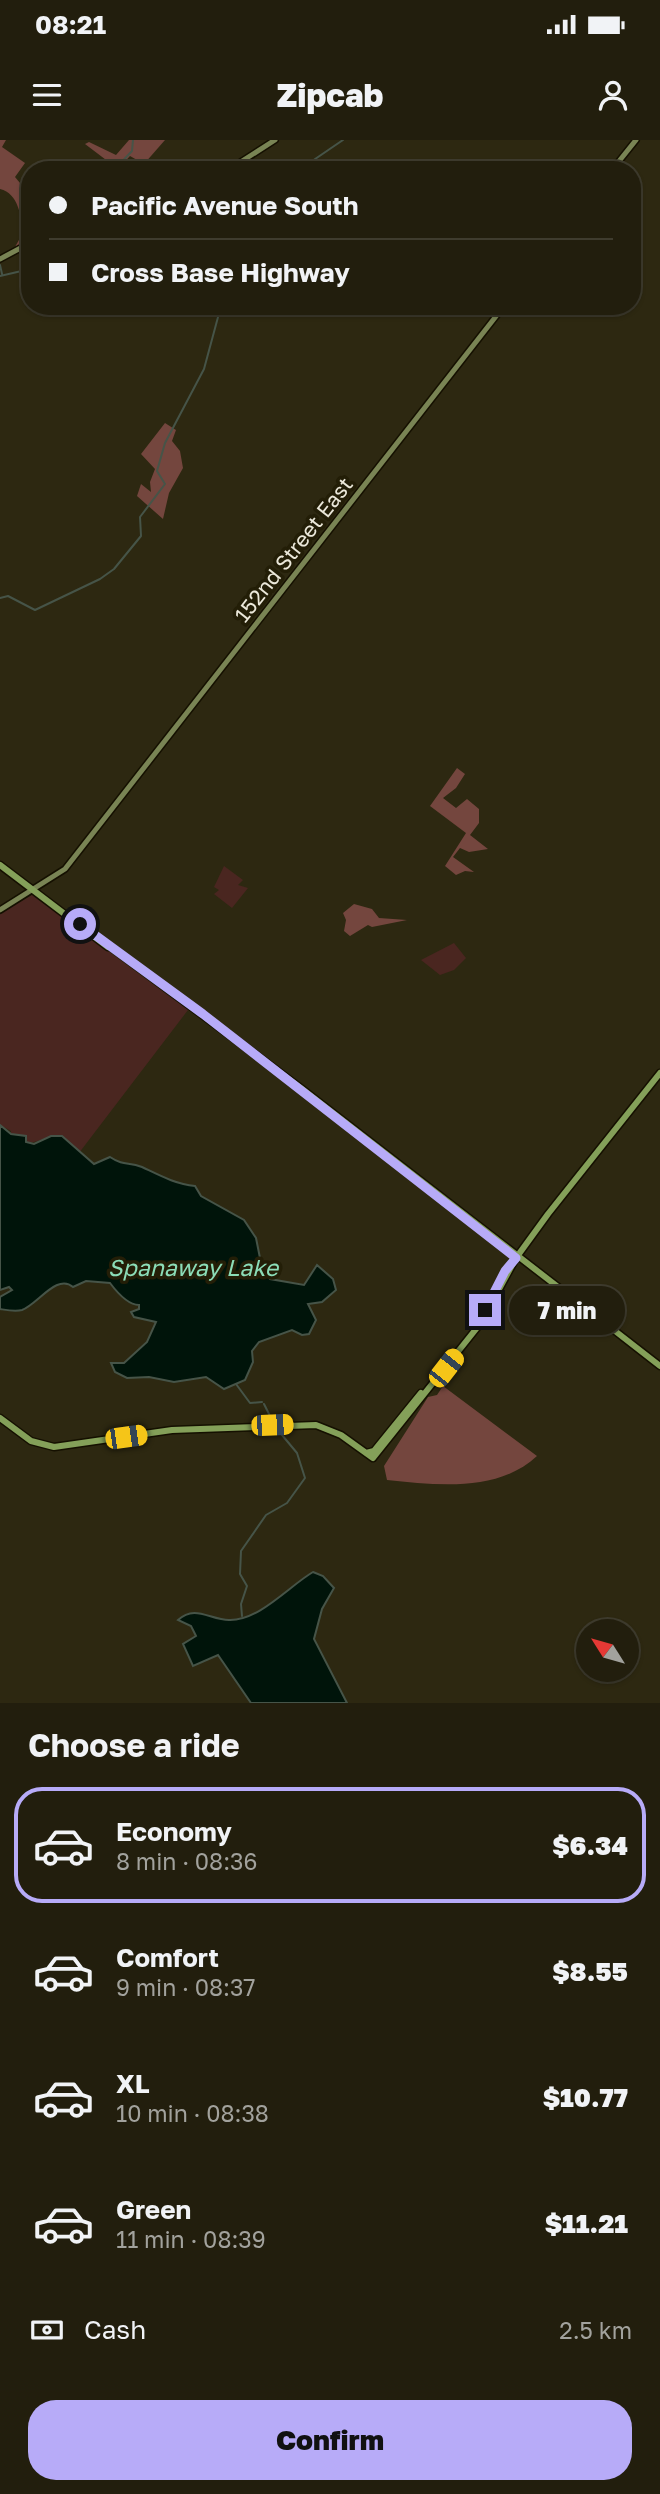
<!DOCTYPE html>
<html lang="en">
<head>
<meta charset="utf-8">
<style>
  :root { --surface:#221e0d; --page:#2e2b1b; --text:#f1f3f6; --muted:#a2a29d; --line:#3f3c2e; --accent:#b7abf8 }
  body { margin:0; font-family:"Golos Text",sans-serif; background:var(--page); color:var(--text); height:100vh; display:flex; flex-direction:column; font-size:26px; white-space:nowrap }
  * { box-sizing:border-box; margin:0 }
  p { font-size:23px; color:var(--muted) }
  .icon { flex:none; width:38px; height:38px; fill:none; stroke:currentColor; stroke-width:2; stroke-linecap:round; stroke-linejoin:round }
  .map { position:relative; height:1563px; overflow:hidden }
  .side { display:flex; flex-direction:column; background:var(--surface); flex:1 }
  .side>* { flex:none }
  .hud { position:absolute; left:21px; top:21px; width:620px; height:154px; border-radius:28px; box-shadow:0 2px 5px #0004,0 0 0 2px var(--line); display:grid; align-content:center; height:154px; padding:0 28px; background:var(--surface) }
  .needle { width:46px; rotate:307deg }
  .tools { position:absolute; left:576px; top:1479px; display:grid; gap:14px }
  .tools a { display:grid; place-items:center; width:63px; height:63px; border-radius:50%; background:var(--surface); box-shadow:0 2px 5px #0004,0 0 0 2px var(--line); font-size:35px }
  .end { position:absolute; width:32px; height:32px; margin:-16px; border:9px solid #b7abf8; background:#111; box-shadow:0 0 0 4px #111 }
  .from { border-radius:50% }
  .bubble { position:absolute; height:49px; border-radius:24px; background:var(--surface); box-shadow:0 2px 5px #0004,0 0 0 2px var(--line); font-size:23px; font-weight:800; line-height:49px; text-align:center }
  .car { position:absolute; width:21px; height:42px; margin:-21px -10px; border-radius:9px; box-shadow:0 0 5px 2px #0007; background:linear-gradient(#f5c518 24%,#345 0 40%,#f5c518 0 76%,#345 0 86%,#f5c518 0) }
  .hud b { display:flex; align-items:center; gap:24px; height:66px; font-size:26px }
  .hud b+b { border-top:2px solid var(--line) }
  .hud i { width:18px; height:18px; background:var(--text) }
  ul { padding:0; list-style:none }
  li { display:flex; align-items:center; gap:21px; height:116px; margin:0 14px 10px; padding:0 14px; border:4px solid transparent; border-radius:28px }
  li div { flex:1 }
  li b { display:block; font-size:26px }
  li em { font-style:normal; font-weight:800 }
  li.current { border-color:var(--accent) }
  li>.icon { width:63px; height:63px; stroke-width:1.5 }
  h2 { padding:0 28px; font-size:32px; line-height:84px }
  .pay { display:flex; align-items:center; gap:18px; height:77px; padding:0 28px; font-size:26px }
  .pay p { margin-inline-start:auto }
  .cta { display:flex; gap:14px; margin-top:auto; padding:14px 28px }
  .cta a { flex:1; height:80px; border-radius:28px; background:var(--accent); color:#111; font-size:28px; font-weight:800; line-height:80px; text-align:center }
  .status { display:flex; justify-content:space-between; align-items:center; height:49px; padding:0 35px; background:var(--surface); direction:ltr }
  .status svg { height:19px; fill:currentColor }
  header { display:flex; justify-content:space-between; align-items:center; height:91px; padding:0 28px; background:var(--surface); font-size:32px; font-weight:800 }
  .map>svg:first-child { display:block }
  .green { fill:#4a2620 }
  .forest { fill:#74463e }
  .water { fill:#00140a; stroke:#465448; stroke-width:2 }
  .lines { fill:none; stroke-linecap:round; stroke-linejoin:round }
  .stream { stroke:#465448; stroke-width:2 }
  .secondary-casing { stroke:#151000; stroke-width:8 }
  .primary-casing { stroke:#151000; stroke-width:9 }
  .secondary { stroke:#798454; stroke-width:5 }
  .primary { stroke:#84a059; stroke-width:6 }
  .route { stroke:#b7abf8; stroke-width:9 }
  .labels { text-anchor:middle; stroke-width:7; stroke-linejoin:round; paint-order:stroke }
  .street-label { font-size:21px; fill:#ebe8da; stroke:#231e07 }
  .water-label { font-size:23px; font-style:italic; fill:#8bdcb7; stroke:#231e07 }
</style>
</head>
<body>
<div class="status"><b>08:21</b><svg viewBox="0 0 49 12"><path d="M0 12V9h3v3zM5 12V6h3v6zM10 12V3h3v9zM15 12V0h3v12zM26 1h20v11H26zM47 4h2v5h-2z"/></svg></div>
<header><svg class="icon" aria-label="menu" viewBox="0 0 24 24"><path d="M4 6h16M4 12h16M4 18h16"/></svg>Zipcab<svg class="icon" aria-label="person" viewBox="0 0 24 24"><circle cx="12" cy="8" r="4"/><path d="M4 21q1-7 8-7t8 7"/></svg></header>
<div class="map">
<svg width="660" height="1563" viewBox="0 0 660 1563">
  <rect width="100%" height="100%" fill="#2d2811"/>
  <!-- green -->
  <path class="green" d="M224,726l19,14 -5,5 10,3 -16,20 -18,-14 5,-4 -5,-3z
    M32,755l156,115 -109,143c-5,-5 -12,-13 -18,-17 -10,-5 -23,9 -35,6l-4,-7 -11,-1v-3l-11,-6v-212z
    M454,803l12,15 -12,12 -14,5 -19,-15z"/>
  <!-- forest -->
  <path class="forest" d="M0,0h6l-4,7 23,16 -10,14 15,18v43l-15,9 9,-16c-4,-16 -5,-37 -24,-42z
    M129,0h36l-21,24 -14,-8 -12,13 -33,-25 4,-2 27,13z
    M165,283l11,7 -4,11 8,10 3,17 -14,25 -6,26 -26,-23 4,-12 10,8 -1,-10 5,-13 -14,-15z
    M457,628l8,6 -9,14 -13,10 13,10 11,-9 12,10v14l-9,12 18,14 -19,3 -9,-4 -7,9 21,15 -9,-1 -9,4 -11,-9 21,-33 -36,-27z
    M354,764l18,5 7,9 28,2 -35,7 -4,-2 -18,11 -6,-5 2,-11 -3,-7z
    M443,1246l94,70c-40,37 -100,29 -150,24l-3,-14 44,-69 9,-2z"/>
  <!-- water -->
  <path class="water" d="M0,985l11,9 15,2v6l8,2 17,-8h11l32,28 16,-7c15,10 18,4 32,10 17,8 33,17 53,19l6,10 43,24 12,18 6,30 8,11 34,6 13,-20 16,14 3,11 -14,12 -14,2 8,16 -7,14 -7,1 -10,-5 -33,12 -7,9 1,11 -8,18 -21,9 -18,-12 -32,5 -25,-5 -22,1 -12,-6 -4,-9h13l23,-21 9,-20 -22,-5 -3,-5 8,-3v-4c-12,0 -23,-14 -29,-22l-24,-2 -13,6c-16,-14 -35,17 -51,23 -7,2 -16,0 -22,-1v-12l12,-7 -3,-3 -9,3z
    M313,1432l10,4 11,12 -12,21 -8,30 33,64h-96l-33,-48 -25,11 -10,-22 13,-8 -5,-10 -13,-6c17,-16 32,0 51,0 30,1 60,-34 84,-48z"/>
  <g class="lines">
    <!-- stream -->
    <path class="stream" d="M114,30l18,-19 1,-11
      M299,30l44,-30
      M0,125l2,9
      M0,136l30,-7
      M0,458l8,-2 27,14 65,-31 14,-10 27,-33 -1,-19 25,-33 -8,-13 8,-28 39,-74 17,-63
      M236,1244l14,19 12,-1
      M264,1264l10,20
      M242,1476l-1,-12 6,-18 -7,-12 1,-23 25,-36 21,-12 18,-25 -8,-25 -20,-24"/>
    <!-- secondary casing -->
    <g class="secondary-casing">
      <path id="secondary" d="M220,30l19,-7 36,-23
        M612,30l24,-30
        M0,119l30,-16
        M0,770l65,-41 439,-563"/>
    </g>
    <!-- primary casing -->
    <g class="primary-casing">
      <path id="primary" d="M0,725l108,82
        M107,804l195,145 300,232
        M601,1180l59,46
        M0,1278l31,23 23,6 118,-17 144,-5 25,10 32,23
        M366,1313l8,-2 47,-58
        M373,1318l107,-134 36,-66 32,-44 112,-141"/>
    </g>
    <!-- secondary -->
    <use href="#secondary" class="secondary"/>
    <!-- primary -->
    <use href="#primary" class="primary"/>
  </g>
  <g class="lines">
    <!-- route -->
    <path class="route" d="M80,784l123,90 313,244 -11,13 -20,39"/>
  </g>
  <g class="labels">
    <!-- street labels -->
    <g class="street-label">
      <text transform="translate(294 410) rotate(-52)" y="7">152nd Street East</text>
    </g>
    <!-- water labels -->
    <g class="water-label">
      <text x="193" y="1136">Spanaway Lake</text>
    </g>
  </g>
</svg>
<div class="tools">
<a><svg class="needle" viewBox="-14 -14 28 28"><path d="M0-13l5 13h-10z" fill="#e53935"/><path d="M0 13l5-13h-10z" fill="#a2a29d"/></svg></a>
</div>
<i class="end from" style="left:80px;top:784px"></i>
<i class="end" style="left:485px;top:1170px"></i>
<div class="bubble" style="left:509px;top:1146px;width:116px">7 min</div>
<i class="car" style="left:446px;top:1228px;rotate:38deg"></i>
<i class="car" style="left:272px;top:1285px;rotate:88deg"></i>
<i class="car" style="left:126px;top:1297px;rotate:82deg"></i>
<div class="hud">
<b><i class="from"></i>Pacific Avenue South</b>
<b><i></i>Cross Base Highway</b>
</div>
</div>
<section class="side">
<h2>Choose a ride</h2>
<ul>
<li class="current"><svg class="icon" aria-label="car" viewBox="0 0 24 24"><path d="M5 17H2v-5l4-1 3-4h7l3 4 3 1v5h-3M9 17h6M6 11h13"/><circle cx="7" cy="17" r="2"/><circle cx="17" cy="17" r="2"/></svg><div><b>Economy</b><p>8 min · 08:36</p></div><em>$6.34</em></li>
<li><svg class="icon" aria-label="car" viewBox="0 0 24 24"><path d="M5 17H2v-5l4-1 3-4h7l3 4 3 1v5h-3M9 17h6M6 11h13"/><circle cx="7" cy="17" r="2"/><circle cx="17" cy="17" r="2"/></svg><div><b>Comfort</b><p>9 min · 08:37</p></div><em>$8.55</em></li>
<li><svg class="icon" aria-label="car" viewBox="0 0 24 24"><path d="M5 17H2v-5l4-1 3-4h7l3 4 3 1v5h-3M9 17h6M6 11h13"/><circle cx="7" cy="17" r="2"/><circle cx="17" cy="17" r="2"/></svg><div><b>XL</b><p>10 min · 08:38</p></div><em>$10.77</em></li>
<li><svg class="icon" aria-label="car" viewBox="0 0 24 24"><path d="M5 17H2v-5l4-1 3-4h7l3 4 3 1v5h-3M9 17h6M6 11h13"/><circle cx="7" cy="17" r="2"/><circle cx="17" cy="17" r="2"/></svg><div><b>Green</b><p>11 min · 08:39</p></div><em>$11.21</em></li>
</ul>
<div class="pay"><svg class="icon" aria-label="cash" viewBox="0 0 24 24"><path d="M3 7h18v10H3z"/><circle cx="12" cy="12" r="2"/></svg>Cash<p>2.5 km</p></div>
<div class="cta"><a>Confirm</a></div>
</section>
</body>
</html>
